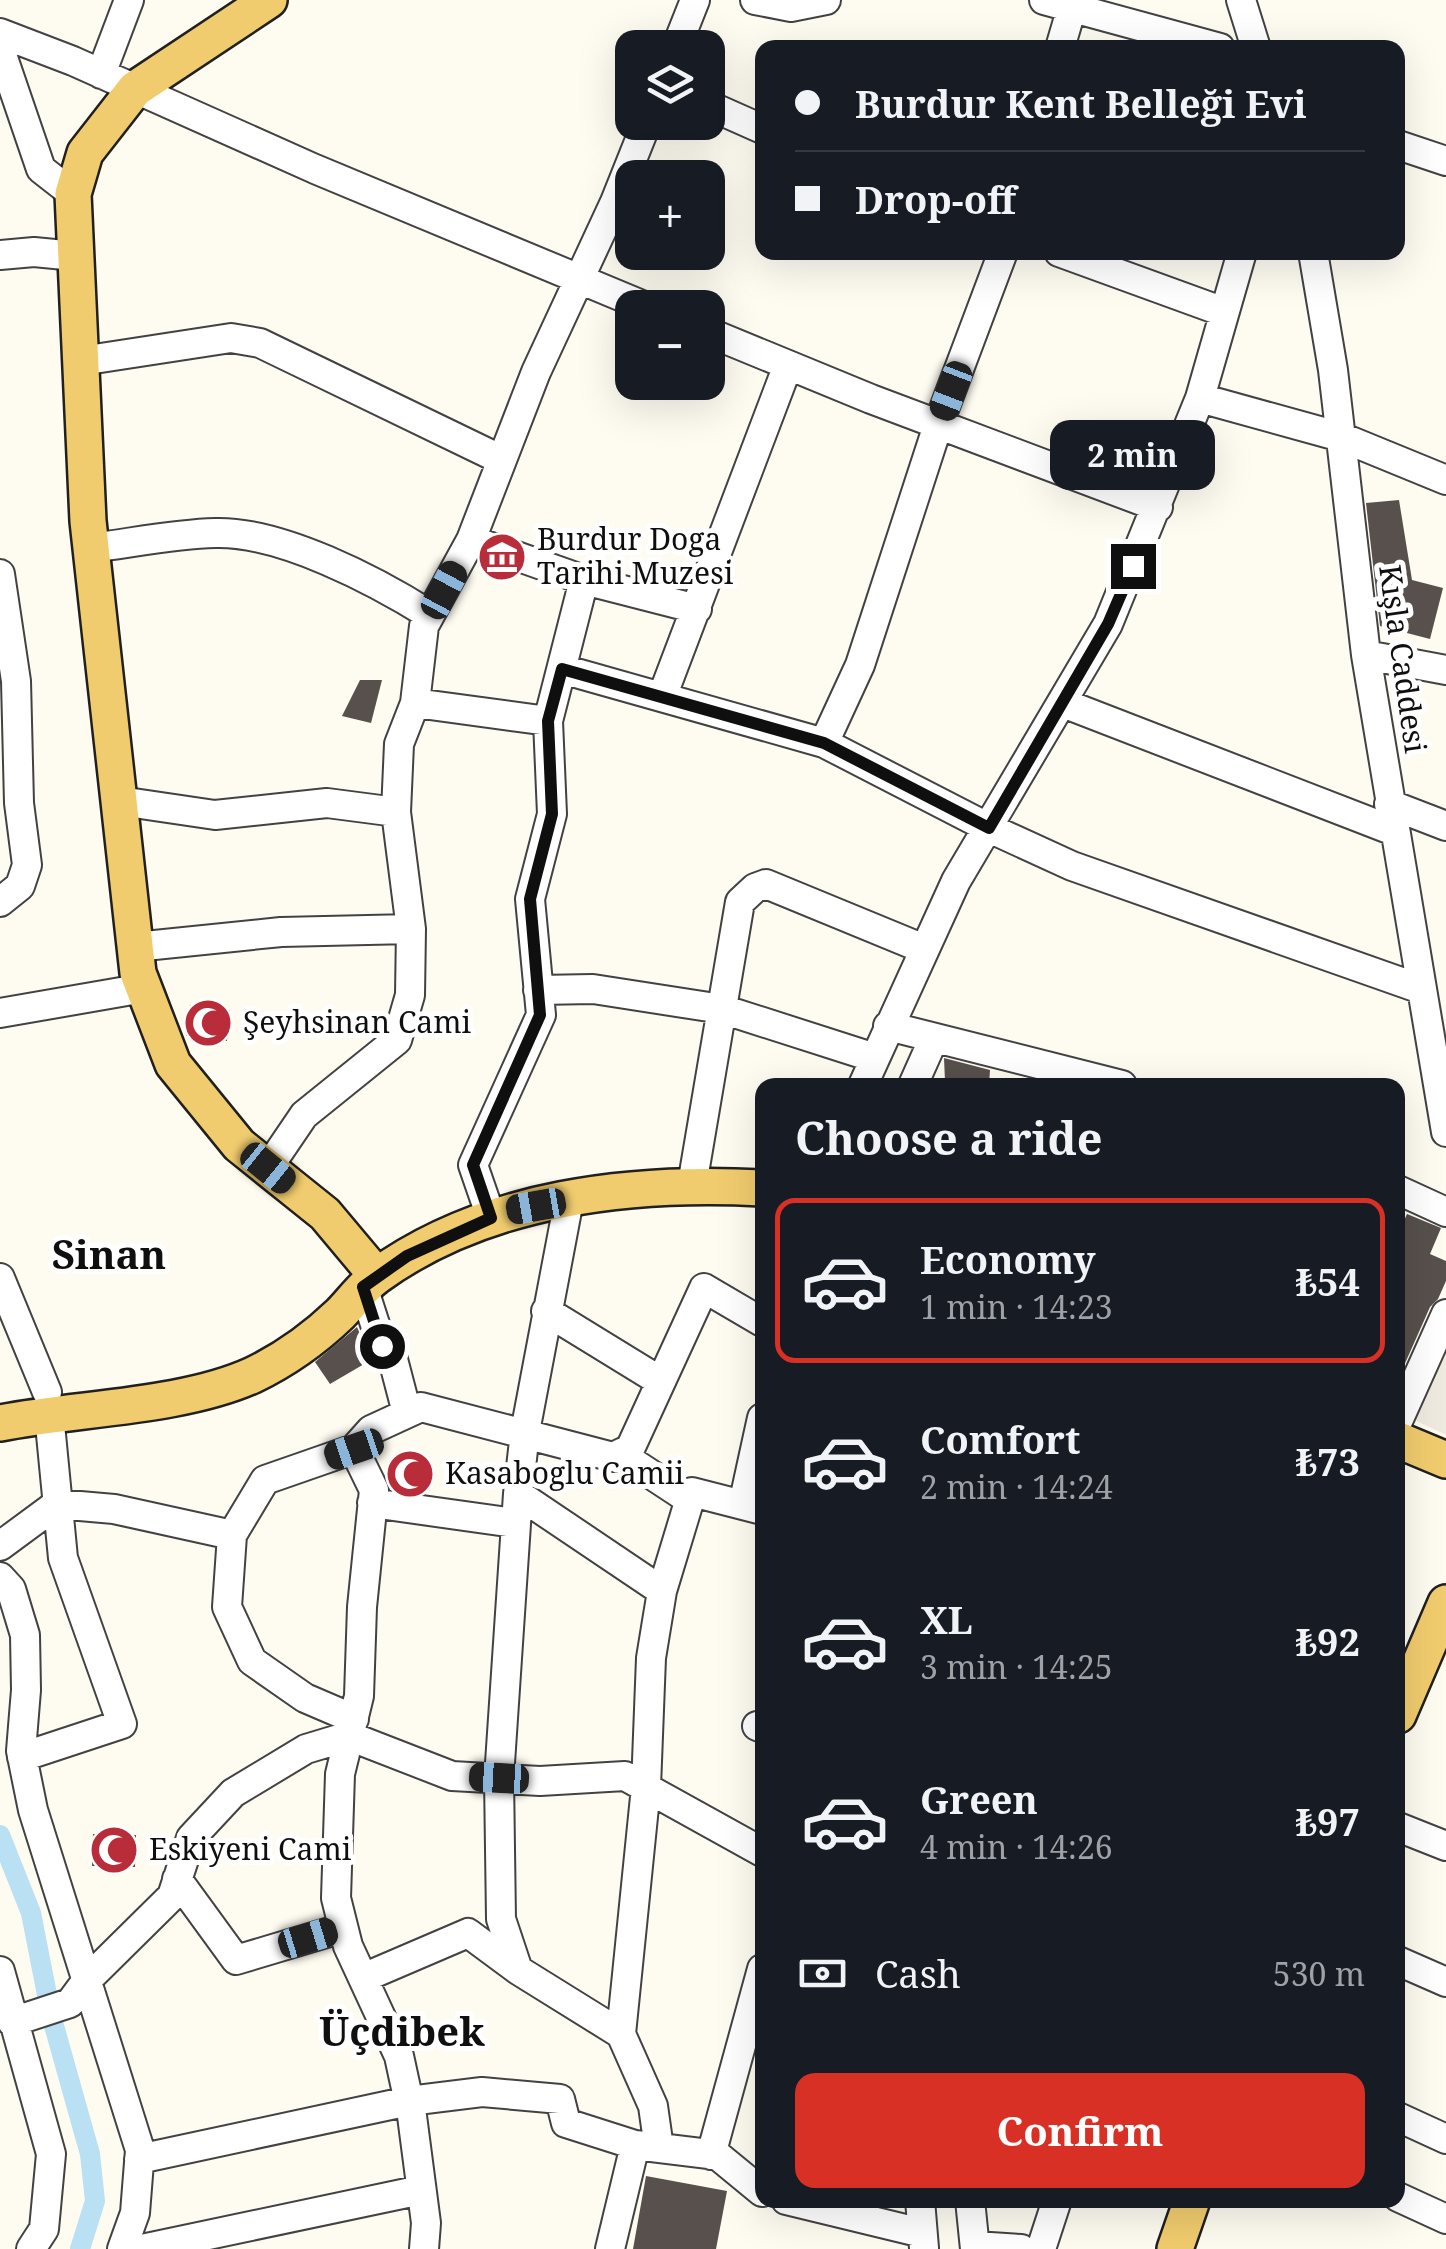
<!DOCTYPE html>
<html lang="en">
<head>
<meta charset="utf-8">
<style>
  :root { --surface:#171b24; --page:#242831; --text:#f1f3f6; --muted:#9ea1a6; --line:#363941; --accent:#d93025 }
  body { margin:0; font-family:"Noto Serif",serif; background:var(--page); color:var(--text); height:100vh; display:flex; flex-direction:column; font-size:38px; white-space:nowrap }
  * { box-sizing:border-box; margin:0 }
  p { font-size:32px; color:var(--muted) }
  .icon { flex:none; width:55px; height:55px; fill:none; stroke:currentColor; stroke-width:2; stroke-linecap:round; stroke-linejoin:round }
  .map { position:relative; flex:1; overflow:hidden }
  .side { position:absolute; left:755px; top:1078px; width:650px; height:1130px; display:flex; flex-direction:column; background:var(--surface); border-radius:20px; box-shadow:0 10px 40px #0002 }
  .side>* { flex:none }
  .top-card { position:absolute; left:755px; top:40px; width:650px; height:220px; border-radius:20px; box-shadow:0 10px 40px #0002; display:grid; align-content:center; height:220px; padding:0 40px; background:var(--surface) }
  .fabs { position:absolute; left:615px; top:30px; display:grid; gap:20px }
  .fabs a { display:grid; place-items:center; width:110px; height:110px; border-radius:20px; background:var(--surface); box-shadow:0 10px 40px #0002; font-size:50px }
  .end { position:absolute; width:45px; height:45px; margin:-22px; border:12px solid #0f0f0f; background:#fff; box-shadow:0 0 0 5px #fff }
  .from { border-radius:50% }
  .bubble { position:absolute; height:70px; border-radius:20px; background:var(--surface); box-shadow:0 10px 40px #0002; font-size:32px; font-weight:700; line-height:70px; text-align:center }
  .car { position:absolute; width:30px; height:60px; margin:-30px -15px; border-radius:12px; box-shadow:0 0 8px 2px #0007; background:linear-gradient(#222 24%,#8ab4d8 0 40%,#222 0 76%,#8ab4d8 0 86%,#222 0) }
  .top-card b { display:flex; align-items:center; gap:35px; height:95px; font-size:38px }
  .top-card b+b { border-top:2px solid var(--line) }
  .top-card i { width:25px; height:25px; background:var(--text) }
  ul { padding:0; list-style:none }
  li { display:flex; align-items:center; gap:30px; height:165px; margin:0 20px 15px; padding:0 20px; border:5px solid transparent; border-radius:20px }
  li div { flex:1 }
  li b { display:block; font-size:38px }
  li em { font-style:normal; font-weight:700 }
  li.current { border-color:var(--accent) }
  li>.icon { width:90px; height:90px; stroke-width:1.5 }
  h2 { padding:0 40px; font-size:45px; line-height:120px }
  .pay { display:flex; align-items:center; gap:25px; height:110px; padding:0 40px; font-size:38px }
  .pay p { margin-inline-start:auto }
  .primary-button { display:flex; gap:20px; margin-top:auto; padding:20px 40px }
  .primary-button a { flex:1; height:115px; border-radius:20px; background:var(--accent); color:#fff; font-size:40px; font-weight:700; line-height:115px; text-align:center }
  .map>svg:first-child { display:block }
  .plaza { fill:#efeae0 }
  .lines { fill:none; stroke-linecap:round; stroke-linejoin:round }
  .canal { stroke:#b9e0f3; stroke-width:20 }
  .building { fill:#57504c }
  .minor-casing { stroke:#424242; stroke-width:32 }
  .major-casing { stroke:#202020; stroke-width:40 }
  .minor { stroke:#fff; stroke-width:28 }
  .major { stroke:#f1cc6e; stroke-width:35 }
  .route { stroke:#0f0f0f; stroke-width:12 }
  .labels { text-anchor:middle; stroke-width:10; stroke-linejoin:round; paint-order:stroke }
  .poi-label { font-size:30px; fill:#0f0f0f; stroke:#fff; text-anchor:start }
  .street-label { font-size:30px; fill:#0f0f0f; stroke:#fff }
  .district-label { font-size:40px; font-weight:bold; fill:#0f0f0f; stroke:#fff }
</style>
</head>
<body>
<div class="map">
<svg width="1446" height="2249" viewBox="0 0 1446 2249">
  <rect width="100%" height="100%" fill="#fefbf1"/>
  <!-- plaza -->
  <path class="plaza" d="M1446,1330v105l-40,-19z"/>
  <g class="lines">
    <!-- canal -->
    <path class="canal" d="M0,1835l31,78 20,102 39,139 5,47 -15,48"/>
  </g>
  <!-- building -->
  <path class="building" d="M1399,500l13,80 31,8 -13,51 -50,-13 -14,-123z
    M360,680h22l-11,43 -29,-7z
    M190,1005l40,5 -3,31 -41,-5z
    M944,1058l46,12 -1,15 -44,-4z
    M1407,1214l34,14 -11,26 16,7v20l-8,18 -8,8 -32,72v-145z
    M357,1327l14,33 -41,24 -15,-22z
    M394,1458l35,4 -3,28 -35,-4z
    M93,1834l43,1 -1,32 -43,-1z
    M646,2176l81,15 -11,58h-83z"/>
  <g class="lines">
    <!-- minor casing -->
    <g class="minor-casing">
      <path id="minor" d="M755,0l36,7 35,-7
        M1044,0l176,48
        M1241,0l15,48
        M0,33l73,28 242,108 334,139
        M676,48l19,-48
        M1060,48l12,-41
        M0,49l41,120 32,25
        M101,74l28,-74
        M708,105l54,24
        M1398,145l48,16
        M1059,252l165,60
        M1313,252l20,118 33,285 80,477
        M0,255l34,-3 41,4
        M708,332l163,67 287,108
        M81,361l150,-23 29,5 242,117
        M1200,398l141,39 105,43
        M91,548c41,-5 83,-14 124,-15 66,-2 161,48 215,82
        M0,574l16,107 3,122 8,62 -7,21 -20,16
        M584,580l113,29
        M1366,655l80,15
        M562,669l262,74 165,85 83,38 349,123
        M662,697l126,-332
        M415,703l133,18 36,-141 -113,-40
        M1063,703l331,128
        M824,743l36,-78 78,-240 65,-173
        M120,801l95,14 112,-12 69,9
        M1389,804l57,22
        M135,947l146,-15 130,-3
        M538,990l55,-1 129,20 153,49
        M0,1013l144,-25
        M888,1026l234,59
        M863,1085l93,-204 152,-257 92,-226 42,-146
        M913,1085l21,-47
        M268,1168l36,-53 93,-75 13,-45 1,-66 -15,-117 3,-68 16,-41 9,-77 47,-86 65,-168 79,-170 32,-80
        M692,1185l48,-283 15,-14 11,-4 158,65
        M1398,1190l48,22
        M569,1200l-44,232 -7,62 -19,284 2,141 17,51 103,64
        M491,1217l-18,-52 68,-150 -11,-116 22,-85 -4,-93
        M0,1278l47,114
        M363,1287l19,59 7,-2 18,69
        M546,1311l114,70
        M1398,1421l48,-107
        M354,1449l20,41 -12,117 -3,89 -19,78 -4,124 12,48 51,110 13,60 14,107 -2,26
        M620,1454l70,46
        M518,1494l144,97
        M372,1503l143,20
        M743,1505l19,-87
        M0,1546l57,-42 57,5 118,26
        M0,1577l11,12 14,46 1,55 -5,61 12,59 107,340 -5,63 -13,36
        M354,1719l-49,-21 -53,-37 -25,-54 5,-72 33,-55 89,-31 17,-19 50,-23 192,50 17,-8 74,-161 58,34
        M757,1726l5,2
        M22,1757l100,-33 -59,-166 -14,-144
        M1398,1827l48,19
        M177,1879l59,81 107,-32
        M1398,1961l48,21
        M0,1971l51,183 -7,75 -13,20
        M363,1978l105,-45 50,37
        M12,2022l58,-19 17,-23 85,-84 19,-58 42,-45 73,-44 43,-13 103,40 88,5 85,-5 137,76
        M1398,2117l48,22
        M659,2148l-6,-42 -32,-72 25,-247 5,-129 11,-67 30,-99 70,18
        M711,2155l51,-186
        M139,2159l270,-58 73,-9 78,7 6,24 69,22 82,10 45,37
        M1398,2197l48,22
        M786,2200l136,33
        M920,2200l4,48
        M970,2200l5,49
        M975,2246l46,3
        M142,2249l279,-59
        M610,2249l25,-104
        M1041,2249l16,-49"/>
    </g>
    <!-- major casing -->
    <g class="major-casing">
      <path id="major" d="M269,0l-134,89 -50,64 -12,41 15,327 50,452 35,91 66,81 86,69 52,62
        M0,1423c78,-15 183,-16 253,-48 31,-15 63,-38 87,-61 13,-13 22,-27 37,-38 109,-79 255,-95 385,-88
        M1398,1440l48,20
        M1398,1715l48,-112
        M1175,2249l17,-49"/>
    </g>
    <!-- minor -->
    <use href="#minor" class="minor"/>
    <!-- major -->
    <use href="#major" class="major"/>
  </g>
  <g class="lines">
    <!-- route -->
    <path class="route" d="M382,1346l-19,-59 44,-31 84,-38 -18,-53 67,-150 -10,-116 22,-85 -4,-93 14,-52 262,74 165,85 119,-204 25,-58"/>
  </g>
  <!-- icons -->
  <defs>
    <g id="museum-disc" transform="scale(2.5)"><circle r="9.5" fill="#b82d39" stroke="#fff"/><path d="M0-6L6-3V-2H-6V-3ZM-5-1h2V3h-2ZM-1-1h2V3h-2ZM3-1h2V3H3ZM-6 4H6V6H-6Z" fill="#fff"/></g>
    <g id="mosque-disc" transform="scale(2.5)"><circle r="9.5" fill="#b82d39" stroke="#fff"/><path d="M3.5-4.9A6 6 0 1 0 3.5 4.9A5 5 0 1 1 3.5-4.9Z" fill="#fff"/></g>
  </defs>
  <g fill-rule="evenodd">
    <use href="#museum-disc" x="502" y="557"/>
    <use href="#mosque-disc" x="208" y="1023"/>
    <use href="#mosque-disc" x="410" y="1474"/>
    <use href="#mosque-disc" x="114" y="1850"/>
  </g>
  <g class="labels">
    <!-- poi labels -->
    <g class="poi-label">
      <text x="537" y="550">Burdur Doga<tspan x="537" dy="34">Tarihi Muzesi</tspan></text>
      <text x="243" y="1033">Şeyhsinan Cami</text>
      <text x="445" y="1484">Kasaboglu Camii</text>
      <text x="149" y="1860">Eskiyeni Cami</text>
    </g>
    <!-- street labels -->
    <g class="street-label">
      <text transform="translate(1402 659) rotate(82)" y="10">Kışla Caddesi</text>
    </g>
    <!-- district labels -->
    <g class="district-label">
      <text x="109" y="1269">Sinan</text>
      <text x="402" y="2046">Üçdibek</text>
    </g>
  </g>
</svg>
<div class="fabs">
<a><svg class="icon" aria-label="layers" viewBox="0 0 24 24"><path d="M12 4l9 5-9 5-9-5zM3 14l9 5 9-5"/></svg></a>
<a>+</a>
<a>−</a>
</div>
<i class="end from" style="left:382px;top:1346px"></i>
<i class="end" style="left:1133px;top:566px"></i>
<div class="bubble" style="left:1050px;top:420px;width:165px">2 min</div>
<i class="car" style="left:951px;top:391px;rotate:201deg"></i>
<i class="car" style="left:444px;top:590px;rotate:28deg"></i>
<i class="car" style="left:268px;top:1168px;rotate:129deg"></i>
<i class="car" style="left:536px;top:1206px;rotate:260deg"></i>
<i class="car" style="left:354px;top:1449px;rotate:251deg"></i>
<i class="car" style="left:499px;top:1778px;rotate:273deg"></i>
<i class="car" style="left:308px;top:1938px;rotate:73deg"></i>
<div class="top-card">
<b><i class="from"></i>Burdur Kent Belleği Evi</b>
<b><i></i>Drop-off</b>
</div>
<section class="side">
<h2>Choose a ride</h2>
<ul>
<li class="current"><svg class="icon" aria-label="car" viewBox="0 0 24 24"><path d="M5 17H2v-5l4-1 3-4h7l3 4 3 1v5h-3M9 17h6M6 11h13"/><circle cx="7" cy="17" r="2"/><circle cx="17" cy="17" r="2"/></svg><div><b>Economy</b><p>1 min · 14:23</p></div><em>₺54</em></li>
<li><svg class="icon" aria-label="car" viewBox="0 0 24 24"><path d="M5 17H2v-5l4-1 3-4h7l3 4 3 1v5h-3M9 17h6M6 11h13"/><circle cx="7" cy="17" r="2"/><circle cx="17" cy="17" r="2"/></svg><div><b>Comfort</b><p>2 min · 14:24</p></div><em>₺73</em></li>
<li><svg class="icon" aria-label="car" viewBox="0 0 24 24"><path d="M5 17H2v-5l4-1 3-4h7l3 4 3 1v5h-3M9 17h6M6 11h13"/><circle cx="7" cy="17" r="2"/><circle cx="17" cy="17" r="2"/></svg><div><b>XL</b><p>3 min · 14:25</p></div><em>₺92</em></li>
<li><svg class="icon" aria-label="car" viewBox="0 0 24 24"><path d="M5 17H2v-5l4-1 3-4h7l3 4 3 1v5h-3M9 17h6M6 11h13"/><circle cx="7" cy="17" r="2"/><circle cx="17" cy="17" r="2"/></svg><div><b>Green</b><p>4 min · 14:26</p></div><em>₺97</em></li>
</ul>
<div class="pay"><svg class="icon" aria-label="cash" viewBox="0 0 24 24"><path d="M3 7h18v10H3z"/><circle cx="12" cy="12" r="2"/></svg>Cash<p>530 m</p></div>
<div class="primary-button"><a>Confirm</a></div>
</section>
</div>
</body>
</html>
